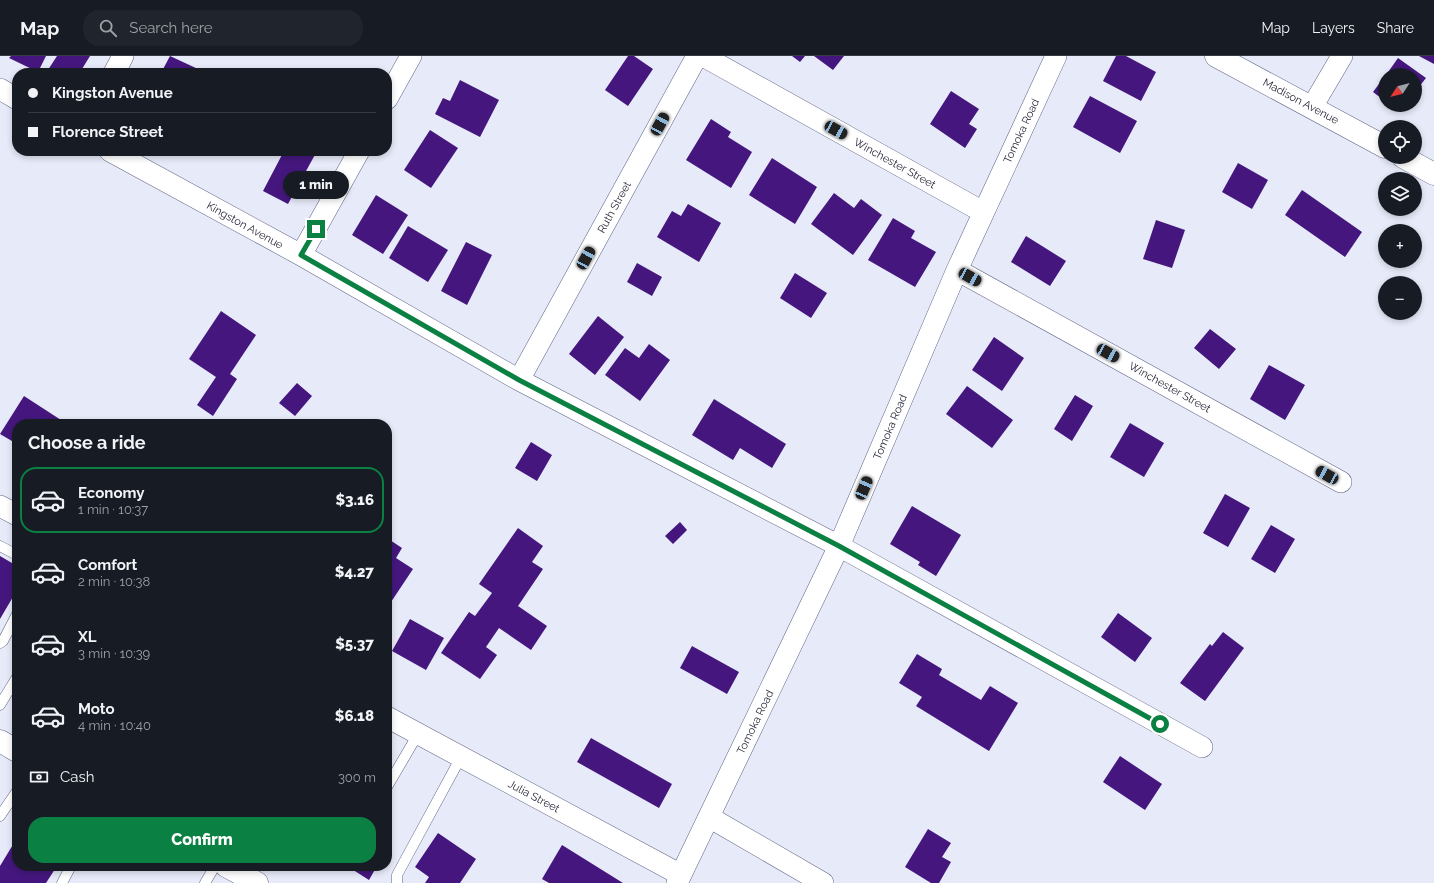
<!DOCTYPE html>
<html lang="en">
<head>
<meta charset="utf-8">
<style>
  :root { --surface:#171b24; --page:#20242c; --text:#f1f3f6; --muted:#9ea1a6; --line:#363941; --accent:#0b8043 }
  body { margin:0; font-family:Raleway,sans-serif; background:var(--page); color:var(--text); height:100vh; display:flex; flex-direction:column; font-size:15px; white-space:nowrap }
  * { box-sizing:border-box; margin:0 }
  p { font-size:13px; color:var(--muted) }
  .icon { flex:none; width:22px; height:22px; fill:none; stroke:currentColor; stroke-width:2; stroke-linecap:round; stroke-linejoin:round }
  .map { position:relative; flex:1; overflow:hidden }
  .drawer { position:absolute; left:12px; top:363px; width:380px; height:452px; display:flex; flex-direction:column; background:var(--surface); border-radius:16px; box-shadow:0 2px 6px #0003 }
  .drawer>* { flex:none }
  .banner { position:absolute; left:12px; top:12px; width:380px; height:88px; border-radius:16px; box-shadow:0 2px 6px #0003; display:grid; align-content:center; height:88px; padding:0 16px; background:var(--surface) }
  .needle { width:26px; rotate:234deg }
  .tools { position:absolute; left:1378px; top:12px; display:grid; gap:8px }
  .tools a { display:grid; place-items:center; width:44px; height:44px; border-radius:50%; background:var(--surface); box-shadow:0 2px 6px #0003; font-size:20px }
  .end { position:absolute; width:18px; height:18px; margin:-9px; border:5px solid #0b8043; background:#fff; box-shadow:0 0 0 2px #fff }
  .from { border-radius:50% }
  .bubble { position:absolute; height:28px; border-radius:14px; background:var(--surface); box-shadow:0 2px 6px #0003; font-size:13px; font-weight:800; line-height:28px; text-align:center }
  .car { position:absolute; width:12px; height:24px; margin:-12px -6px; border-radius:5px; box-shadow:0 0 3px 1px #0007; background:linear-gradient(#222 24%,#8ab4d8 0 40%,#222 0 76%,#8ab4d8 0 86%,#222 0) }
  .banner b { display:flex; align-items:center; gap:14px; height:38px; font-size:15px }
  .banner b+b { border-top:1px solid var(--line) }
  .banner i { width:10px; height:10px; background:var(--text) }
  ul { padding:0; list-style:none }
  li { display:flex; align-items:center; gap:12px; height:66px; margin:0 8px 6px; padding:0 8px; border:2px solid transparent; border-radius:16px }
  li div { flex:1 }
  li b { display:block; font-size:15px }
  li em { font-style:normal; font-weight:800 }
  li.current { border-color:var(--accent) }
  li>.icon { width:36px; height:36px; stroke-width:1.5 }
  h2 { padding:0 16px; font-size:18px; line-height:48px }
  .pay { display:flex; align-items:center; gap:10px; height:44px; padding:0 16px; font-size:15px }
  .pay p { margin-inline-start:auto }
  .primary-button { display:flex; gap:8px; margin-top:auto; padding:8px 16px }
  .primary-button a { flex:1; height:46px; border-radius:16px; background:var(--accent); color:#fff; font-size:16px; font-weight:800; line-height:46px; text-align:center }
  header { display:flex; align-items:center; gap:24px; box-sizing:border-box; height:56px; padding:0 20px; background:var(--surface); border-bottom:1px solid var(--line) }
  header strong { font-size:19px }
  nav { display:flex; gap:22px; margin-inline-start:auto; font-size:14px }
  .search { width:280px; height:36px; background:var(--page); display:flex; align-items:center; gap:10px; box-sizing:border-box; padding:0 14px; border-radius:16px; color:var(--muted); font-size:15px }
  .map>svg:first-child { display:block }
  .building { fill:#45177e }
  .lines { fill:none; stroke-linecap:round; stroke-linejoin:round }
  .lane-casing { stroke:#5e6485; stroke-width:11 }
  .street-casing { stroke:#5e6485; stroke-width:22 }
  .secondary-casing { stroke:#5e6485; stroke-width:23 }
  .lane { stroke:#fff; stroke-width:10 }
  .street { stroke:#fff; stroke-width:21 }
  .secondary { stroke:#fff; stroke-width:22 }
  .route { stroke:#0b8043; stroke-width:5 }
  .labels { text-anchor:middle; stroke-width:4; stroke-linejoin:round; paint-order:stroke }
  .street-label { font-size:11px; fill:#282a39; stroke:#fff }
</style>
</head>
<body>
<header>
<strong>Map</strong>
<div class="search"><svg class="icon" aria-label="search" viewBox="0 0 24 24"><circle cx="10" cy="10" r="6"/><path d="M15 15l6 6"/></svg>Search here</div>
<nav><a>Map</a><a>Layers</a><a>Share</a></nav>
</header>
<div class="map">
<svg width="1434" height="827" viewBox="0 0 1434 827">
  <rect width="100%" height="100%" fill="#e7eaf9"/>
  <!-- building -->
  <path class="building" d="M11,0h35l-8,16 -29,-14z
    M57,0h33l-8,13 6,4h-42z
    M170,0l28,13 -2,4h-35z
    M628,0h6l19,13 -25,37 -23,-16z
    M792,0h13l-5,6z
    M814,0h30l-11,14z
    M1116,0h10l30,16 -15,29 -38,-20z
    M1419,0h15v8z
    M1398,2l28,20 -11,14v-17h-29z
    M1385,20v25l-12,-9z
    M460,24l39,20 -19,37 -45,-23 8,-16 7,3z
    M951,35l28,18 -10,15 8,5 -12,19 -35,-24z
    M1090,40l47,25 -17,32 -47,-26z
    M1391,49h15l-5,7z
    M711,63l20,13 -3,5 24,15 -21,36 -45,-28z
    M430,74l28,18 -27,40 -27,-18z
    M284,95h33l-29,53 -25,-13z
    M772,102l45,29 -22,37 -46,-29z
    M1238,107l30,17 -16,29 -30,-17z
    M1302,134l60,42 -17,25 -60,-42z
    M834,137l20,15 7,-9 21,16 -29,40 -42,-31z
    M376,139l32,20 -25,39 -31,-19z
    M688,148l33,19 -22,39 -42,-25 15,-26 9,5z
    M893,162l22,13 -4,7 25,14 -21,35 -47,-27z
    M1156,164l29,10 -13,38 -29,-9z
    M408,170l40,24 -20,32 -39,-24z
    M1026,180l40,25 -16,25 -39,-24z
    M466,186l26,13 -25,50 -26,-14z
    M637,207l25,14 -10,19 -25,-14z
    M795,217l32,20 -16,25 -31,-20z
    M221,255l35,24 -26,39 7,5 -24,37 -16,-11 19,-28 -27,-18z
    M598,260l26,21 -29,38 -26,-21z
    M1210,273l26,20 -17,20 -25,-21z
    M994,281l30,21 -22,33 -30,-21z
    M649,288l21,16 -30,41 -35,-26 20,-27 14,10z
    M1269,309l36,20 -20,35 -35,-21z
    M297,327l15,13 -17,20 -16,-13z
    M967,330l46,34 -21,28 -46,-34z
    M1075,339l18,11 -21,35 -18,-12z
    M24,340l37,24 -2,4h-42v20l-17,-10z
    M714,343l72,45 -14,24 -32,-20 -7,12 -41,-25z
    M1130,367l34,20 -20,34 -34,-20z
    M531,386l21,13 -15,26 -22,-13z
    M1225,438l25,14 -22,39 -25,-14z
    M912,450l49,29 -25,41 -18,-11 2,-3 -30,-18z
    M680,466l7,8 -14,14 -8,-8z
    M1271,469l24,14 -20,34 -24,-14z
    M518,472l25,18 -11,16 11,7 -25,37 29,20 -16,24 -32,-22 -13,19 11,8 -17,24 -39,-26 28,-41 6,4 17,-23 -13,-9z
    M387,482l15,10 -6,10 17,11 -26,39z
    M0,500l17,10v24l-17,29z
    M1118,557l34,25 -17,24 -34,-25z
    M410,563l34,19 -18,32 -34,-19z
    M1223,576l21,16 -39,53 -25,-18 30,-39 2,2z
    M692,590l47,26 -12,22 -47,-26z
    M917,598l25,15 -3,6 42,25 9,-14 28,17 -29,48 -73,-45 6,-9 -23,-14z
    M591,682l81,46 -13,24 -82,-46z
    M1120,700l42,28 -17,26 -42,-28z
    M928,773l23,14 -9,14 9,5 -12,21h-8l-26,-16z
    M438,777l38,26 -16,24h-35l4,-6 -14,-10z
    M17,782v28h40l-11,17h-46v-17z
    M562,789l61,38h-74l-7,-4z
    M347,810h30l-8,14z"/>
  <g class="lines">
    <!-- lane casing -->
    <g class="lane-casing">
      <path id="lane" d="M0,490l17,9
        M0,587l3,-2 14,-27
        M0,649l17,-28
        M387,731l31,-53
        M0,760l17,-25
        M62,827l9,-17
        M205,827l10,-17
        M397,827v-8l64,-118"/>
    </g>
    <!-- street casing -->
    <g class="street-casing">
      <path id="street" d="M703,0l280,156
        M114,17l9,-17
        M0,33l17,10
        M387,43l24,-43
        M1312,51l30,-51
        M110,95l191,104 218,125 320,166 363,201
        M301,199l58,-104
        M957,214l384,212
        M519,324l178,-324
        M0,450l17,9
        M387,661l294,158
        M709,761l114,66
        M677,827l162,-337 118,-276 99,-214"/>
    </g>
    <!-- secondary casing -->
    <g class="secondary-casing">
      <path id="secondary" d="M1216,0l169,91
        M1403,101l31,17
        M0,685l17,10
        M226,810l31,17"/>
    </g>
    <!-- lane -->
    <use href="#lane" class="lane"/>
    <!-- street -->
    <use href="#street" class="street"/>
    <!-- secondary -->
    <use href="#secondary" class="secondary"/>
  </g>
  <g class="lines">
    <!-- route -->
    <path class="route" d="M316,173l-15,26 218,125 320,166 321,178"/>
  </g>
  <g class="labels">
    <!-- street labels -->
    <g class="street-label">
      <text transform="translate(1301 45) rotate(28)" y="4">Madison Avenue</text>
      <text transform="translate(1021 75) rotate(-65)" y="4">Tomoka Road</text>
      <text transform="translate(895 107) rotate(29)" y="4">Winchester Street</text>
      <text transform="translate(614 151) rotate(-61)" y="4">Ruth Street</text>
      <text transform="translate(245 169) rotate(29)" y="4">Kingston Avenue</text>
      <text transform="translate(1170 331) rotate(29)" y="4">Winchester Street</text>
      <text transform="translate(890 371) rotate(-67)" y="4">Tomoka Road</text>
      <text transform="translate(755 666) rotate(-64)" y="4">Tomoka Road</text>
      <text transform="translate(534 740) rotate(28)" y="4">Julia Street</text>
    </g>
  </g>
</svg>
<div class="tools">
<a><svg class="needle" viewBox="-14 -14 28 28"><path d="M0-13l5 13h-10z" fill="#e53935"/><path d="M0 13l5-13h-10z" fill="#9ea1a6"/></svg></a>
<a><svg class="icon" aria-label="locate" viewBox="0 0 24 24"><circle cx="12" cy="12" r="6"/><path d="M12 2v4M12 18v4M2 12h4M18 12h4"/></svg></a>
<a><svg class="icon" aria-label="layers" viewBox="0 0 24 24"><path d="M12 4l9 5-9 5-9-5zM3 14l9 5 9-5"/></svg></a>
<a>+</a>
<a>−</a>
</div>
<i class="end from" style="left:1160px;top:668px"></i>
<i class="end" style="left:316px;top:173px"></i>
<div class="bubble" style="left:283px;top:115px;width:66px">1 min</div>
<i class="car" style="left:660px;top:68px;rotate:29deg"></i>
<i class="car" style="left:836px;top:74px;rotate:119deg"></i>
<i class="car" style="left:586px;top:202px;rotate:29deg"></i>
<i class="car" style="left:970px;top:221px;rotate:119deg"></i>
<i class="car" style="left:1108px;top:297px;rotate:119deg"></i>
<i class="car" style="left:1327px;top:419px;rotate:299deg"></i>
<i class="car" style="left:864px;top:432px;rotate:23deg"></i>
<div class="banner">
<b><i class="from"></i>Kingston Avenue</b>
<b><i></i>Florence Street</b>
</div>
<section class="drawer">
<h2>Choose a ride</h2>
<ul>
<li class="current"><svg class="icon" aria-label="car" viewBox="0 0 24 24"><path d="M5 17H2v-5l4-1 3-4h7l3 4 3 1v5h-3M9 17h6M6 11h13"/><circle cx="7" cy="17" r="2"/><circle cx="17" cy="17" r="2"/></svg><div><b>Economy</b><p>1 min · 10:37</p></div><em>$3.16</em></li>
<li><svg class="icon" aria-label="car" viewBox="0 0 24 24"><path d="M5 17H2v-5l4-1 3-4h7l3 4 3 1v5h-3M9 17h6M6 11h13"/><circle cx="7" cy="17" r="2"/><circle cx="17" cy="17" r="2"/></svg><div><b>Comfort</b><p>2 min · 10:38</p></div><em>$4.27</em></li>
<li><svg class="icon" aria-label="car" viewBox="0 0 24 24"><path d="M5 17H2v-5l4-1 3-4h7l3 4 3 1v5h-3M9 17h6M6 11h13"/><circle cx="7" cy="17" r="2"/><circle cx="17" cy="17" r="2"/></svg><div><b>XL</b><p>3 min · 10:39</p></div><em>$5.37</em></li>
<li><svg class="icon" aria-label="car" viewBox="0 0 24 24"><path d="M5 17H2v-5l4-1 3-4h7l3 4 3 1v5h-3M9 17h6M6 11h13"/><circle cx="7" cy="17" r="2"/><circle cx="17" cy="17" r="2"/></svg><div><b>Moto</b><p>4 min · 10:40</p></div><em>$6.18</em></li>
</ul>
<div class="pay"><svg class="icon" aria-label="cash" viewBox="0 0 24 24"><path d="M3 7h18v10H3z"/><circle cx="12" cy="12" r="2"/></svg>Cash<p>300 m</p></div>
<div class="primary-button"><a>Confirm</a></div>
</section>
</div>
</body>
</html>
